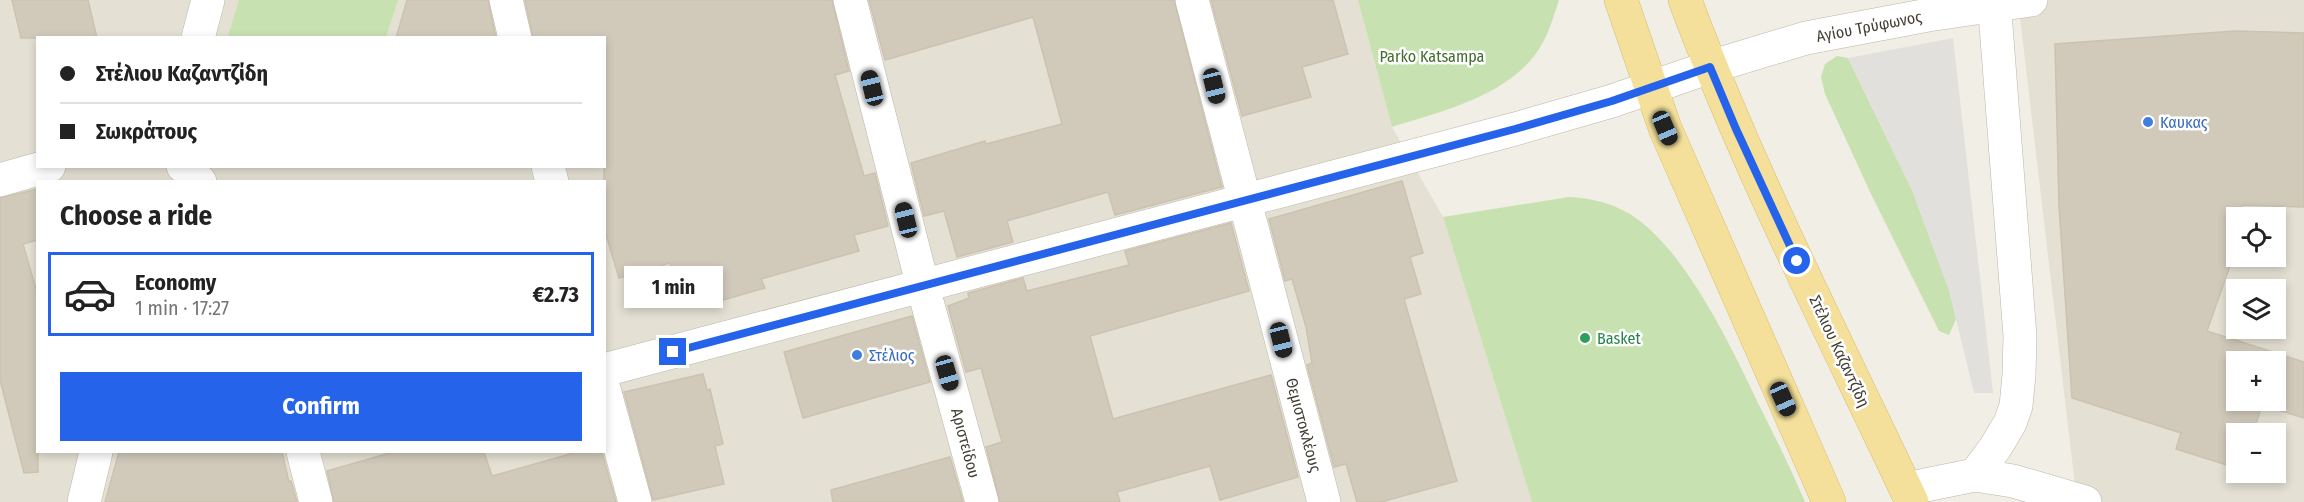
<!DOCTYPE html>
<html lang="en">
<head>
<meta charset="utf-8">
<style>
  :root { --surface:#fff; --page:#f6f6f6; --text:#222; --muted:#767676; --line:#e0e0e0; --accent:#2563eb }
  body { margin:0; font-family:"Fira Sans Condensed",sans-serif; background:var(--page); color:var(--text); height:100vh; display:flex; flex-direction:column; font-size:22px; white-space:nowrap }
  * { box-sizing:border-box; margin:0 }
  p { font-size:20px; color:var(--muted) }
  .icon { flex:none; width:33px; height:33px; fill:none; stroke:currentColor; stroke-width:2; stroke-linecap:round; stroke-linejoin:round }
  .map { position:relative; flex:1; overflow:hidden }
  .details { position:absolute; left:36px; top:180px; width:570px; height:273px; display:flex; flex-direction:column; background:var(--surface); border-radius:0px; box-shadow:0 3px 9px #0003 }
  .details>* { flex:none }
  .top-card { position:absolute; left:36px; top:36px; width:570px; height:132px; border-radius:0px; box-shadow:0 3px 9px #0003; display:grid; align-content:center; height:132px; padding:0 24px; background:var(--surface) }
  .tools { position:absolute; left:2226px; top:207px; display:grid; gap:12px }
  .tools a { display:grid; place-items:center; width:60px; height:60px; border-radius:0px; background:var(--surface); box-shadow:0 3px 9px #0003; font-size:30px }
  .end { position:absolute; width:27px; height:27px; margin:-14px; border:8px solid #2563eb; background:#fff; box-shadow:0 0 0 3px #fff }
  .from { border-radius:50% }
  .bubble { position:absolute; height:42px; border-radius:0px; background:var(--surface); box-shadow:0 3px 9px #0003; font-size:20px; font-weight:700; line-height:42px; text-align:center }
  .car { position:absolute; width:18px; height:36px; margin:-18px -9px; border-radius:8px; box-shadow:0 0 4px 2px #0007; background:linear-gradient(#222 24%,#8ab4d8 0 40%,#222 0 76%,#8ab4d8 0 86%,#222 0) }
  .top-card b { display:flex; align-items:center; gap:21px; height:57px; font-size:22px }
  .top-card b+b { border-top:2px solid var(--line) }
  .top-card i { width:15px; height:15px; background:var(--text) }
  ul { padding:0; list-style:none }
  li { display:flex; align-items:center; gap:18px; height:84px; margin:0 12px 9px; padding:0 12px; border:3px solid transparent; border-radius:0px }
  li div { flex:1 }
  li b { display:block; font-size:22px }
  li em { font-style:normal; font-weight:700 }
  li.on { border-color:var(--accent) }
  li>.icon { width:54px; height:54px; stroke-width:1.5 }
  h2 { padding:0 24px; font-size:27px; line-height:72px }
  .button { display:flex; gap:12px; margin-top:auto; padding:12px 24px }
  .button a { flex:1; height:69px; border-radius:0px; background:var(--accent); color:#fff; font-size:24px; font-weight:700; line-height:69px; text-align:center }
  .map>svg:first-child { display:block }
  .residential { fill:#e4e0d3; fill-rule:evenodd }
  .green { fill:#c8e1b1 }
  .parking { fill:#e2e0dd }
  .building { fill:#d1cabb; stroke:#cbc2af; stroke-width:1.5; fill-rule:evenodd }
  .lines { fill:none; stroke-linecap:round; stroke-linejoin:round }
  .minor-casing { stroke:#bbb6a8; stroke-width:34 }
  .primary-casing { stroke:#d7be6d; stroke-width:34 }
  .minor { stroke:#fff; stroke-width:33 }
  .primary { stroke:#f4e09b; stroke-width:33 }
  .route { stroke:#2563eb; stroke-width:8 }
  .shop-dot { fill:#3f7fe0; stroke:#fff; stroke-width:2 }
  .leisure-dot { fill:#2e9e5b; stroke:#fff; stroke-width:2 }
  .labels { text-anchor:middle; stroke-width:5; stroke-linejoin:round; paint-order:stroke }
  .street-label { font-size:16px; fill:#423e35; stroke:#fff }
  .park-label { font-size:16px; fill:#426d2f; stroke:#fff }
  .shop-label { font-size:16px; fill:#366cbe; stroke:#fff; text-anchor:start }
  .leisure-label { font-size:16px; fill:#27864d; stroke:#fff; text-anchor:start }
</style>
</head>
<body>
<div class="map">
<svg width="2304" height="502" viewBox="0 0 2304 502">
  <rect width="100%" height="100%" fill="#f0eee5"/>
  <!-- residential -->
  <path class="residential" d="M0,0h1358l34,127 51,90 89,285h-1532zM38,38h566v128h-566zM38,182h566v270h-566z
    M2018,0h286v502h-227zM2236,218h40v38h-40zM2236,290h40v38h-40zM2236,362h40v38h-40zM2236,434h40v38h-40z"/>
  <!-- green -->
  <path class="green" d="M239,0h159l-12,37h-150l-8,-1z
    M1358,0h201c-6,19 -12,39 -24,55 -32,42 -95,57 -143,72z
    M1837,56l11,2 64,132 37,100 7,29 -7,16 -10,-4 -68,-137 -46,-100 -4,-17 4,-13z
    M1569,197c22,1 42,6 61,17 57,36 103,137 132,197 15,30 30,60 43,91h-273l-89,-285z"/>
  <!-- parking -->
  <path class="parking" d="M1953,38l40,355h-19l-25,-103 -37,-100 -64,-132z"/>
  <!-- building -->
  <path class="building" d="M12,0h76l9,38h-76z
    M407,0h81l8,38h-100z
    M525,0h307l17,71 -14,4 29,101 11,-3 13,53 -34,9 5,16 -98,28 4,9 -42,12 -4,-13 -39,12 -10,-36 -51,15 -15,-50v-190h-71z
    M869,0h305l48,187 -107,28 -7,-23 -101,29 6,21 -56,15 -13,-46 -20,5 -13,-53 74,-22 1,3 76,-20 -29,-107 -148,43z
    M1211,0h122l15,54 -46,13 9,30 -69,19z
    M2235,31l69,2v174l-62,-2v10h-6v34l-29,82 97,31v56l-42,-13 -9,29h-17v34l-60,-19 5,-16 -109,-35 -13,-192 -4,-162zM2236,362h40v38h-40z
    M1402,181l21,72 -13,4 11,37 -17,5 53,182 -76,21h-24l-11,-38 -12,3 -27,-102 5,-2 -6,-36 -14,-48 -7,2 -16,-62z
    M38,189v51l-15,4 15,52v176l-14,1 -24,-93v-182z
    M1231,223l18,68 -159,45 23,83 158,-44 27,102 -78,23 -10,-34 -93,26 3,10h-120l-14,-55 16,-5 -21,-74 -15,4 -18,-66 21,-8 -1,-5 55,-15 4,13 102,-26 -4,-14z
    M912,316l18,66 -127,36 -19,-66z
    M703,374l4,16 3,-1 13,55 -8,2 9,38 -71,16 -29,-108z
    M119,452h163l7,30 2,-1 6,21h-192z
    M393,452h91l8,24 85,-24h25l14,50h-282l-7,-31z
    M950,457l13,45h-130l-2,-12z"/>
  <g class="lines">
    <!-- minor casing -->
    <g class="minor-casing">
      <path id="minor" d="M506,0l9,38
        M850,0l73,287 59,215
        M1192,0l132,502
        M198,38l10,-38
        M183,166l17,16
        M548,166l4,16
        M0,180l49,-14
        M604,370l911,-241 97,-28 98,-34 96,-29 122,-23 103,-15
        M604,389l31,113
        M303,452l13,50
        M1975,475l38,6 72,21
        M1906,489l69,-14 20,-27 15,-25 6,-17 3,-31 1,-39 -26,-336
        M84,502l12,-50"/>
    </g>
    <!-- primary casing -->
    <g class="primary-casing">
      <path id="primary" d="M1621,0l44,128 164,374
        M1685,0c64,172 149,336 227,502"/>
    </g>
    <!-- minor -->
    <use href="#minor" class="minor"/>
    <!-- primary -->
    <use href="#primary" class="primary"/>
  </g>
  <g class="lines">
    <!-- route -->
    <path class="route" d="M673,352l842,-223 97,-28 98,-34 26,62 61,132"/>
  </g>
  <!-- markers -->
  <g class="shop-dot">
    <circle cx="2148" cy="122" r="6"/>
    <circle cx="857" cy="355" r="6"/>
  </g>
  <circle class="leisure-dot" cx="1585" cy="338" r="6"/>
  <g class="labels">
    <!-- street labels -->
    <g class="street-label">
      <text transform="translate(1869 26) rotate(-11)" y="6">Αγίου Τρύφωνος</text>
      <text transform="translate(1840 351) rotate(65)" y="6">Στέλιου Καζαντζίδη</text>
      <text transform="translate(1304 425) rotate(75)" y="6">Θεμιστοκλέους</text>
      <text transform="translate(966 443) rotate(75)" y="6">Αριστείδου</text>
    </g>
    <!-- park labels -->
    <g class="park-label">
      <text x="1432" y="62">Parko Katsampa</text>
    </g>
    <!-- shop labels -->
    <g class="shop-label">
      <text x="2160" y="128">Καυκας</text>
      <text x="869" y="361">Στέλιος</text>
    </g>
    <!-- leisure labels -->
    <g class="leisure-label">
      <text x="1597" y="344">Basket</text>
    </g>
  </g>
</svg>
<div class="tools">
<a><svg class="icon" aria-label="locate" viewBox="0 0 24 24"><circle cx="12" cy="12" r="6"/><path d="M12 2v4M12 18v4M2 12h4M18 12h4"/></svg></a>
<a><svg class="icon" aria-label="layers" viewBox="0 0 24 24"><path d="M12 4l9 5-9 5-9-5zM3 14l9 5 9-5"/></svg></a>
<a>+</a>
<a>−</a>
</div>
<i class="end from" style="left:1797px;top:261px"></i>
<i class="end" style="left:673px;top:352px"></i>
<div class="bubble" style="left:624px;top:266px;width:99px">1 min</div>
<i class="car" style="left:1214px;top:86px;rotate:166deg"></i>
<i class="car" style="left:872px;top:88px;rotate:346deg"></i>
<i class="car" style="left:1665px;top:128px;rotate:157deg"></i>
<i class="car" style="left:906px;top:220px;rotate:346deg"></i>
<i class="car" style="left:1281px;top:340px;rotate:166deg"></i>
<i class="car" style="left:947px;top:373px;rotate:164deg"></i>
<i class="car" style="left:1783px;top:399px;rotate:156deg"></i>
<div class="top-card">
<b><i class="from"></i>Στέλιου Καζαντζίδη</b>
<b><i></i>Σωκράτους</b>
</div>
<section class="details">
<h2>Choose a ride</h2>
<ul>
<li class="on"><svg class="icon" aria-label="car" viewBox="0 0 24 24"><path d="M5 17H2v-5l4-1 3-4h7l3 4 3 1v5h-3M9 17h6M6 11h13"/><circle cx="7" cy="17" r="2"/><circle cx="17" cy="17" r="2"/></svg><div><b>Economy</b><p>1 min · 17:27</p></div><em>€2.73</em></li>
</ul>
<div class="button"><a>Confirm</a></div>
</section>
</div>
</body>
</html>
